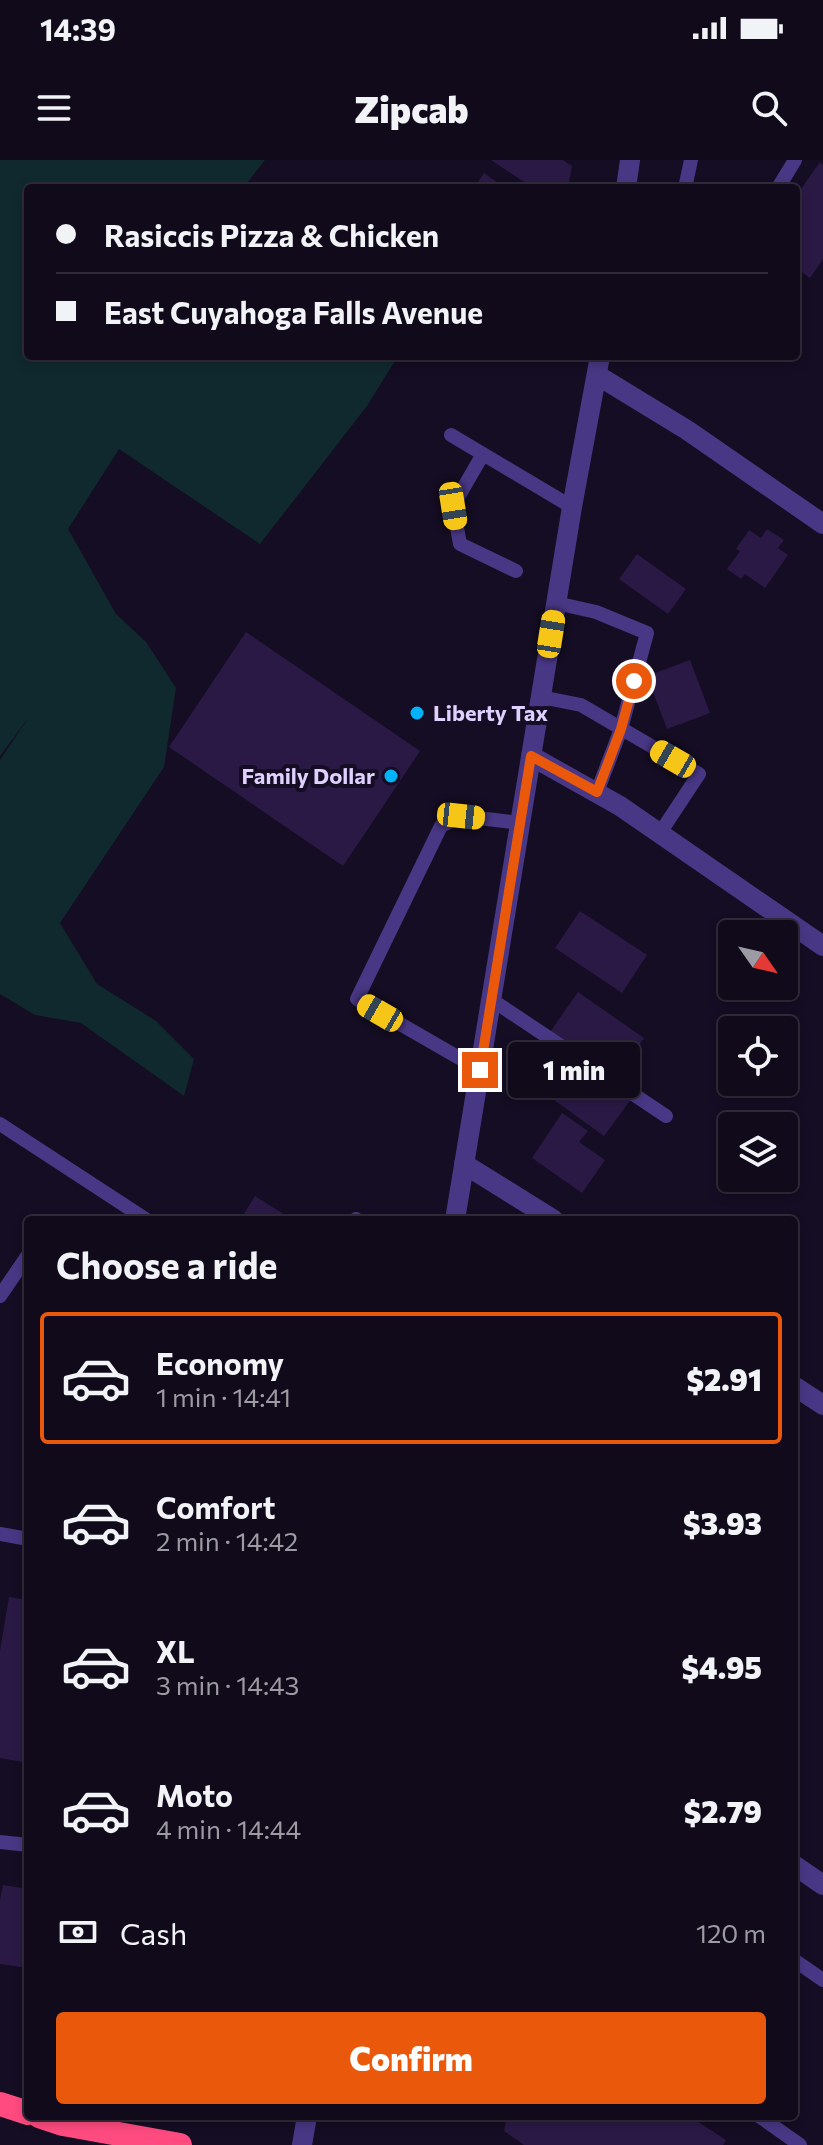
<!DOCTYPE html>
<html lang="en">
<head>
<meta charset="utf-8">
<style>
  :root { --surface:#100a1a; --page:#1e1827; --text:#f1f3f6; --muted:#9c9aa2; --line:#302b39; --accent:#ea580c }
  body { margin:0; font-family:Commissioner,sans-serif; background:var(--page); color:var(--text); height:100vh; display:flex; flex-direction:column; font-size:30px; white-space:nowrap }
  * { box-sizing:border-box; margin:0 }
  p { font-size:26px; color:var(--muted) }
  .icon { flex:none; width:44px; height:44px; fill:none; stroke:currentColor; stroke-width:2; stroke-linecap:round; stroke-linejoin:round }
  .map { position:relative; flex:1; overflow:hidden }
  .sheet { position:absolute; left:24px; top:1056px; width:774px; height:904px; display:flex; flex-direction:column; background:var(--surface); border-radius:8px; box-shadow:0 4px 12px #0003,0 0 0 2px var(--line) }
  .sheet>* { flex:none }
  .top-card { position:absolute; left:24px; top:24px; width:776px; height:176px; border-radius:8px; box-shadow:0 4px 12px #0003,0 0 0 2px var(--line); display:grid; align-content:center; height:176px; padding:0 32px; background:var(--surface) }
  .needle { width:52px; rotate:124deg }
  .controls { position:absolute; left:718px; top:760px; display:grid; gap:16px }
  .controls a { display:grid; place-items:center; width:80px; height:80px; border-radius:8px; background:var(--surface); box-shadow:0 4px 12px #0003,0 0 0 2px var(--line); font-size:40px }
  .end { position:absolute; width:36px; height:36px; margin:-18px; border:10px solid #ea580c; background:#fff; box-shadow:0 0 0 4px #fff }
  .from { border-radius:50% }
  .bubble { position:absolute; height:56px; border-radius:8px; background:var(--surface); box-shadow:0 4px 12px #0003,0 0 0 2px var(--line); font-size:26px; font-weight:800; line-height:56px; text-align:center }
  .car { position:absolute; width:24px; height:48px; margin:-24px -12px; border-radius:10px; box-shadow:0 0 6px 2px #0007; background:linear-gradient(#f5c518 24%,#345 0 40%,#f5c518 0 76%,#345 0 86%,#f5c518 0) }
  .top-card b { display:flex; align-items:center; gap:28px; height:76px; font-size:30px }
  .top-card b+b { border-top:2px solid var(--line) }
  .top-card i { width:20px; height:20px; background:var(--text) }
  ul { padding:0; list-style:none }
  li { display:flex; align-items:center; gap:24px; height:132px; margin:0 16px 12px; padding:0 16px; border:4px solid transparent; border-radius:8px }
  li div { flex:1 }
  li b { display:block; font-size:30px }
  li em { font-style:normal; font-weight:800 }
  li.selected { border-color:var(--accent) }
  li>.icon { width:72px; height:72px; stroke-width:1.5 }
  h2 { padding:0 32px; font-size:36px; line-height:96px }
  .pay { display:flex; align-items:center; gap:20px; height:88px; padding:0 32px; font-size:30px }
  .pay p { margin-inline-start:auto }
  .cta { display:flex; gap:16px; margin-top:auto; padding:16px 32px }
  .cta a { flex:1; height:92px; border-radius:8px; background:var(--accent); color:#fff; font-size:32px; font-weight:800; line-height:92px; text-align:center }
  .status { display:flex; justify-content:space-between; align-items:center; height:56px; padding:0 40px; background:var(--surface); direction:ltr }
  .status svg { height:22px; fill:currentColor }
  header { display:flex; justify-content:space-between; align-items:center; height:104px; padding:0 32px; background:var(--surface); font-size:36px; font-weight:800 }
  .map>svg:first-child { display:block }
  .green { fill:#10292e }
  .building { fill:#2a1945 }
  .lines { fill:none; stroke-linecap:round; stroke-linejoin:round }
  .service { stroke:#483784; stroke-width:14 }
  .minor { stroke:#483784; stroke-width:20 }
  .tertiary { stroke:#483784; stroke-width:20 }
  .motorway { stroke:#ff4b80; stroke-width:24 }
  .route { stroke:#ea580c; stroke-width:10 }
  .poi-dot { fill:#00b3fb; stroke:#150d23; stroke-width:3 }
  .labels { text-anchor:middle; stroke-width:8; stroke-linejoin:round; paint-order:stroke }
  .poi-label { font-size:22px; font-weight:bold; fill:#ded0ff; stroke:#150d23; text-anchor:start }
</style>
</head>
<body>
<div class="status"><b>14:39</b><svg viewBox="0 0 49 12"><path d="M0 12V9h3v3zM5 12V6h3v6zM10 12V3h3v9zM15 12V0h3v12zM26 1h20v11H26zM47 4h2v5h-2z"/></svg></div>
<header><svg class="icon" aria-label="menu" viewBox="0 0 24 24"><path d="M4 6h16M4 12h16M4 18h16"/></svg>Zipcab<svg class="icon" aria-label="search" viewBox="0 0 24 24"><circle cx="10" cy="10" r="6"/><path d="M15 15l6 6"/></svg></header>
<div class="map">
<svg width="823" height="1985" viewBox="0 0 823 1985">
  <rect width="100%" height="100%" fill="#150d23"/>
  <!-- green -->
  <path class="green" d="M0,0h265l-22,28h-215v168h370l-31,50 -107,138 -141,-95 -51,80 48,85 30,28 30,46 -12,79 -104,156 37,61 59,37 38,38 -10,37 -103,-73 -46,-8 -35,-21v-234l29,-43 -29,39z"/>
  <!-- building -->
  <path class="building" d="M491,0h72l9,6 -4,22h-35z
    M820,2l3,3v94l-13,19 -14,-10v-72z
    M484,13l21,15h-31z
    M767,369l17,11 -6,8 10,7 -23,33 -20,-14 -4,5 -14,-10 13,-18 -4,-2 13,-19 12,8z
    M637,394l49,35 -18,25 -49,-35z
    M246,472l174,119 -77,115 -174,-119z
    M690,500l20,53 -43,16 -20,-53z
    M580,751l67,44 -25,38 -67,-45z
    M578,832l66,46 -28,40 -66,-46z
    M570,894l62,44 -28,38 -61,-44z
    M562,953l26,18 -9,11 26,18 -23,33 -50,-35z
    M255,1036l38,24h-53z
    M9,1437l19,3v163l-28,-5v-107z
    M3,1725l25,4v79l-28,-4v-64z
    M507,1956h182l37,24 -3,5h-199l-20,-14z"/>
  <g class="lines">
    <!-- service -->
    <path class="service" d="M685,28l6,-28
      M778,28l17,-28
      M451,275l121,72
      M483,294l-30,52 7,38 56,27
      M556,443l40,9 51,21 -26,96 -24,63
      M541,537l40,8 118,69 -39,59
      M492,840l174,116
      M480,910l-123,-71 84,-173 20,-10 59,7
      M0,964l147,96
      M356,1059l1,1
      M0,1136l28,-41
      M0,1374l28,5
      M0,1682l28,3
      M794,1800l29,20
      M759,1956l41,29"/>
    <!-- minor -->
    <path class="minor" d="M597,215l90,55 136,94
      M531,596l89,50 203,140
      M464,1004l90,56
      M794,1226l29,19
      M794,1705l29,20"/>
    <!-- tertiary -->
    <path class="tertiary" d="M626,28l4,-28
      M455,1060l117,-713 28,-151
      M302,1985l5,-29"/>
    <!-- motorway -->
    <path class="motorway" d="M0,1944l28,9
      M39,1956l24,8 117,21"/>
  </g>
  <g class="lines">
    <!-- route -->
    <path class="route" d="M480,910l51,-314 66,36 24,-63 13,-48"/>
  </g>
  <!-- markers -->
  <g class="poi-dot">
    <circle cx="417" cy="553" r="8"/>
    <circle cx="391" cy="616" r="8"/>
  </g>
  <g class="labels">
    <!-- poi labels -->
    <g class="poi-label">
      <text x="433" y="561">Liberty Tax</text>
      <text x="375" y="624" text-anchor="end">Family Dollar</text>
    </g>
  </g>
</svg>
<div class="controls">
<a><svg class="needle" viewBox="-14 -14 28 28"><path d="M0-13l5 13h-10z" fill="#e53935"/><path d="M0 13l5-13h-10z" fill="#9c9aa2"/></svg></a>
<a><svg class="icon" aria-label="locate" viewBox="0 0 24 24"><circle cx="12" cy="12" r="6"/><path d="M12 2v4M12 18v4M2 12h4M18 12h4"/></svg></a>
<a><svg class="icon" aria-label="layers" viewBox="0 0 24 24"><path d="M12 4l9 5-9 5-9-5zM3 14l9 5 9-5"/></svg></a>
</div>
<i class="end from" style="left:634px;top:521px"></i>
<i class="end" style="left:480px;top:910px"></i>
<div class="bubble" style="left:508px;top:882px;width:132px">1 min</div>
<i class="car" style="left:453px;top:346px;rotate:171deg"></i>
<i class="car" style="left:551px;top:474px;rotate:9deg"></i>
<i class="car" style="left:673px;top:599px;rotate:300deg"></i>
<i class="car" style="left:461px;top:656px;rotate:96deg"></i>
<i class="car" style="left:380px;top:853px;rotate:300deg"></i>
<div class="top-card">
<b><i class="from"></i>Rasiccis Pizza &amp; Chicken</b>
<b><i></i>East Cuyahoga Falls Avenue</b>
</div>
<section class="sheet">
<h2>Choose a ride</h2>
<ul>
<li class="selected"><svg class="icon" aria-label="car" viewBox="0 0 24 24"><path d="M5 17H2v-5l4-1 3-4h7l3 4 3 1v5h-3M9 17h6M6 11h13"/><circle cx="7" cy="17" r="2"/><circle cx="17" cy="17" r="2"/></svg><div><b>Economy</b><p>1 min · 14:41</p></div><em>$2.91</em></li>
<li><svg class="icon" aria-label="car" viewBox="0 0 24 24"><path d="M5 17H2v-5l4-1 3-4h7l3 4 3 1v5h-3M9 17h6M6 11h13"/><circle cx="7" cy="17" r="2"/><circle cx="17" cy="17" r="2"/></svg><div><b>Comfort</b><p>2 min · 14:42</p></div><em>$3.93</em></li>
<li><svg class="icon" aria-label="car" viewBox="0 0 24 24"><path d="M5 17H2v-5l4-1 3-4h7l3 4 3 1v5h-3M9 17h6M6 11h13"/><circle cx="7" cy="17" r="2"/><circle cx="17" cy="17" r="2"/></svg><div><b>XL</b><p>3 min · 14:43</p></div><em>$4.95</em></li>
<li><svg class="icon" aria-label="car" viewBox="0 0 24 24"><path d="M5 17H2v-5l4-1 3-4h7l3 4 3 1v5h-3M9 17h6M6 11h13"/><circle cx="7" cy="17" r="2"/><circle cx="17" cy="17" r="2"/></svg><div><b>Moto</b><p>4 min · 14:44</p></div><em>$2.79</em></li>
</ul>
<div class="pay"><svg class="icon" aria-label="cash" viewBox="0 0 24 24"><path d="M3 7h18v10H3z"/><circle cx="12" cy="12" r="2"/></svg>Cash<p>120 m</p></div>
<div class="cta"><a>Confirm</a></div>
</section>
</div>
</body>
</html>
